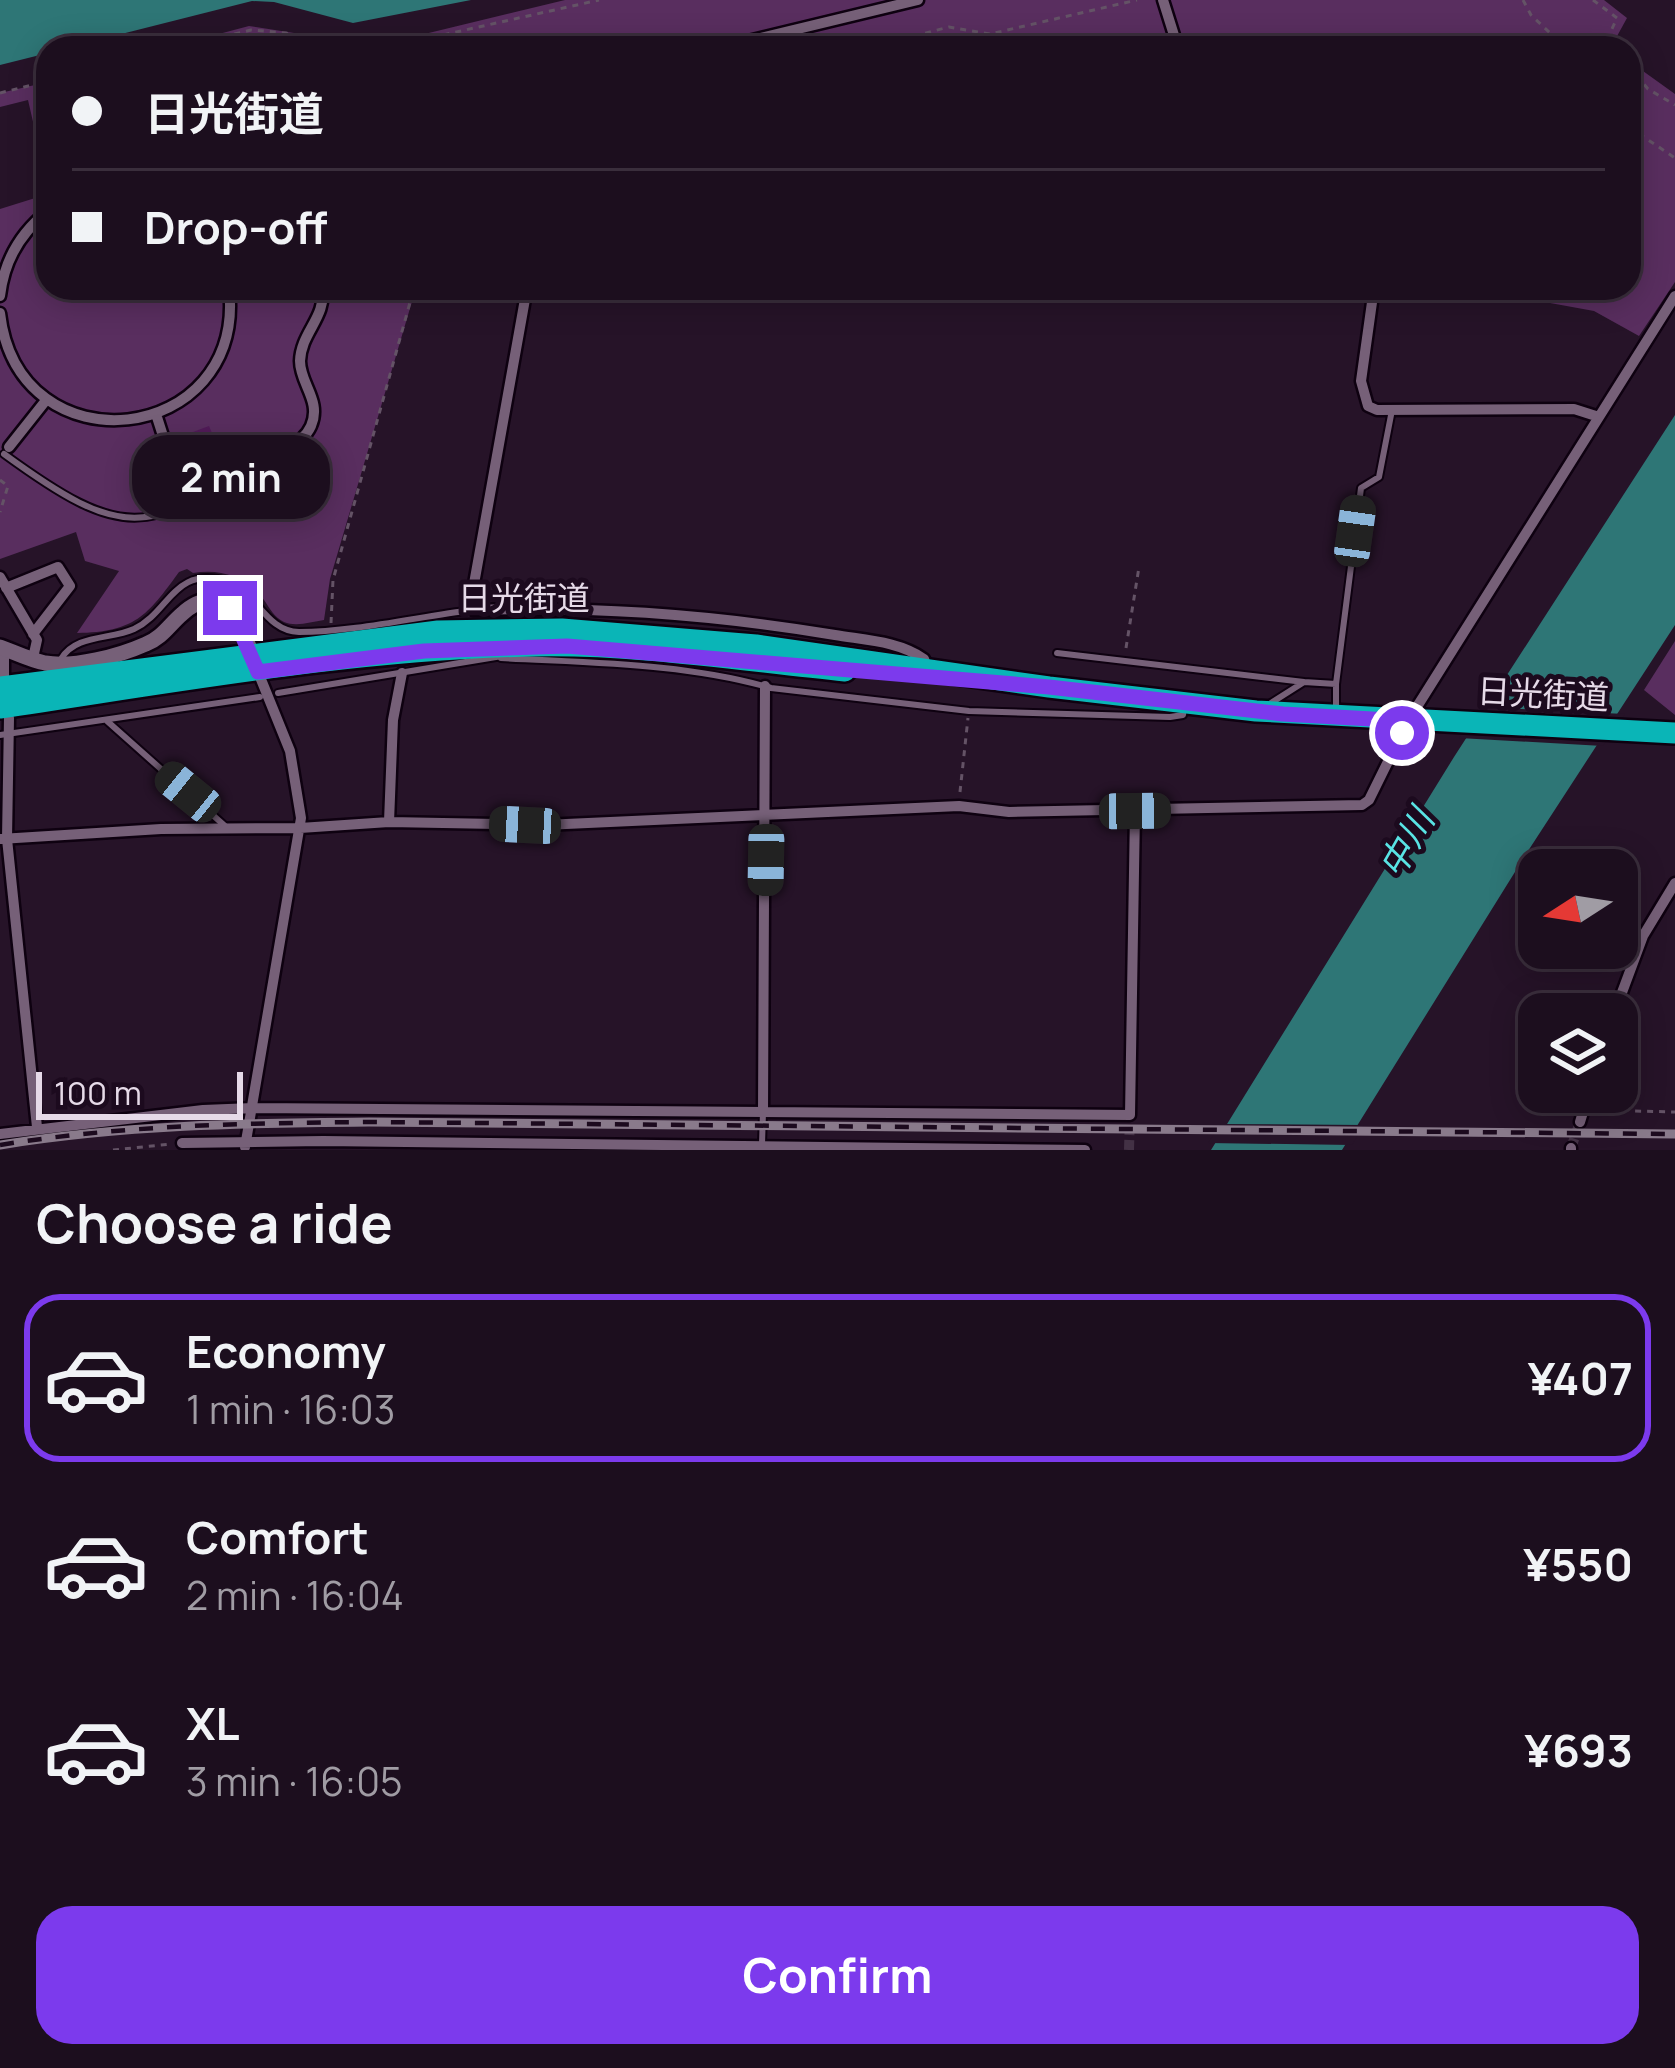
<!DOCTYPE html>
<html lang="en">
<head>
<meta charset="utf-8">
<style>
  :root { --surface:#1c0e1e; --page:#291c2b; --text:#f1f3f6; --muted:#a09ca4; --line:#3a2e3c; --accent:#7c3aed }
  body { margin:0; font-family:Manrope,"Noto Sans JP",sans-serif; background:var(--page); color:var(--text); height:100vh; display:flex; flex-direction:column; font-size:45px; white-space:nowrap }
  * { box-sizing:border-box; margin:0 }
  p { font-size:39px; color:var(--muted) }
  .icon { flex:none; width:66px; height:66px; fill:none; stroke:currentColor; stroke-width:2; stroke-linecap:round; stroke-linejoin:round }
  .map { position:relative; height:1150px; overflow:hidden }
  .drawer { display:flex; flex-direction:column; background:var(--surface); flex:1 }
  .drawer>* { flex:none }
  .top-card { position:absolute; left:36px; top:36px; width:1605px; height:264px; border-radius:36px; box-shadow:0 6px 30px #0003,0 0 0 3px var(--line); display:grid; align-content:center; height:264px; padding:0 36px; background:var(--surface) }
  .needle { width:78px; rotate:258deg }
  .fabs { position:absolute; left:1518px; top:849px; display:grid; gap:24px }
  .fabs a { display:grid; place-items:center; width:120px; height:120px; border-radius:24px; background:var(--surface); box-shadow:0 6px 30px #0003,0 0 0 3px var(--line); font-size:60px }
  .scale { position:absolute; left:36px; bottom:30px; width:207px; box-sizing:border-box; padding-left:12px; border:6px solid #e6dae8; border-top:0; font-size:33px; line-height:42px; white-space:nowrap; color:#e6dae8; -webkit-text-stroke:9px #1c0a1e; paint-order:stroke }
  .end { position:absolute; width:54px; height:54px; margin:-27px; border:15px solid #7c3aed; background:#fff; box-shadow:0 0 0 6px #fff }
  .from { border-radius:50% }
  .bubble { position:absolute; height:84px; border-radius:36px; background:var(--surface); box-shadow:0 6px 30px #0003,0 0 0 3px var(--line); font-size:39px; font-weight:700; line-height:84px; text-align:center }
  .car { position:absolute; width:36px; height:72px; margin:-36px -18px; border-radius:15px; box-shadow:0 0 9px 3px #0007; background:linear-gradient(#222 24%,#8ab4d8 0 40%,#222 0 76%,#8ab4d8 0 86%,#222 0) }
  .top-card b { display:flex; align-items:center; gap:42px; height:114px; font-size:45px }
  .top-card b+b { border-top:3px solid var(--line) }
  .top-card i { width:30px; height:30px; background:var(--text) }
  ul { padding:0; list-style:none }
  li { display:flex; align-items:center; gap:36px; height:168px; margin:0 24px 18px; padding:0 12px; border:6px solid transparent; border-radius:36px }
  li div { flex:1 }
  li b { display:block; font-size:45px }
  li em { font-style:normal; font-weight:700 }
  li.on { border-color:var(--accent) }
  li>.icon { width:108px; height:108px; stroke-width:1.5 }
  h2 { padding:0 36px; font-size:54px; line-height:144px }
  .cta { display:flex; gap:24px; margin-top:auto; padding:24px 36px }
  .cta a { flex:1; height:138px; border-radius:36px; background:var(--accent); color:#fff; font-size:48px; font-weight:700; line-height:138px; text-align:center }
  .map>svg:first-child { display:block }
  .green { fill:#592e5f }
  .water { fill:#2e7676 }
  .pier { fill:#261328 }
  .building { fill:#521b59 }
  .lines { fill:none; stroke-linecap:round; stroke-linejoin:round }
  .street-tunnel { stroke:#433145; stroke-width:10; stroke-dasharray:10 5; stroke-linecap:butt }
  .lane-casing { stroke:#0e0110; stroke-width:10 }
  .street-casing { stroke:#0e0110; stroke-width:15 }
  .secondary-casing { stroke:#0e0110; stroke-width:20 }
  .highway-casing { stroke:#0e0110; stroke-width:26 }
  .path { stroke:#645366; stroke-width:3; stroke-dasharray:6 6; stroke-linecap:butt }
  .lane { stroke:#766078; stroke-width:6 }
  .street { stroke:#766078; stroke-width:10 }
  .secondary { stroke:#766078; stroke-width:15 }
  .highway { stroke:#0ab5b7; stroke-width:21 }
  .rail-casing { stroke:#897a8b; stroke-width:9 }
  .rail { stroke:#1c0a1e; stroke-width:4.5; stroke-dasharray:14; stroke-linecap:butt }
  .route { stroke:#7c3aed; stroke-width:15 }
  .labels { text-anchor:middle; stroke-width:10; stroke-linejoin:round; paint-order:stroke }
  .street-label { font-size:33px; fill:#e6dae8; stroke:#1c0a1e }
  .water-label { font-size:36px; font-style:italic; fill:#59e3e4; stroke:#1c0a1e }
</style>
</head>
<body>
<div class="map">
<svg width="1675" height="1150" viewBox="0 0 1675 1150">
  <rect width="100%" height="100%" fill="#261328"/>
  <!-- green -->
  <path class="green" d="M565,0h1039l23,18 -11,20 5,10h-1455l83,-22 58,9 24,9 40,3z
    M1629,61l46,33v188l-36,54 -45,-25 -71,-13 1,-10h105z
    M48,82v105l-20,-87 -28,7v-14z
    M48,194v94h368l-86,291 -6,41c-13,2 -28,7 -40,2 -10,-5 -14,-13 -20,-22 -17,-23 -43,-32 -71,-27l-6,-4 -8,3c-32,44 -44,60 -102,61l42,-62 -34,-10 -9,-29 -76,27v-350z
    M1675,641v74l-31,-25z"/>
  <!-- water -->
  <path class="water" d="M0,0h471l-118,23 -79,-21 -22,-1 -186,47h-18v5l-48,12z
    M1675,415v210l-147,226 -186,299h-131l243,-393z"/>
  <!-- pier -->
  <path class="pier" d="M1479,707l146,7 -22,32 -144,-8z
    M1221,1124l143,1 -12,20 -144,-2z"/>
  <!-- building -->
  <path class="building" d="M209,426l20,46 -30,10 -5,-14 -7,3 -6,-17 6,-2 -5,-16z"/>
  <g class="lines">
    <!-- street-tunnel -->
    <path class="street-tunnel" d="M1571,1148l9,-26
      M1129,1150l1,-35"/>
    <!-- lane casing -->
    <g class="lane-casing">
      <path id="lane" d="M4,454c125,91 141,77 270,5
        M1057,653l247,29
        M501,658c89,5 185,5 270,30l198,23 201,6 13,-2 1,-8
        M61,659c15,-25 49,-19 73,-30 36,-17 39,-63 92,-48 31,9 38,50 73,51 54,0 118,-15 173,-22
        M1336,684l25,-196 18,-11 13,-67
        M278,693l224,-37
        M1271,703l33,-21 32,2v24
        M107,721l118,105
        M0,735l260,-38
        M762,1144l1,-32"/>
    </g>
    <!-- street casing -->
    <g class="street-casing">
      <path id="street" d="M1163,0l15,48
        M719,48l199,-48
        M527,288l-55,307 1,15c122,-4 242,5 362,25 29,5 64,6 89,24l4,11
        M1374,288l-13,93 7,25 9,4 197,-1 25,8
        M0,296c4,-35 20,-63 48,-85
        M0,313c18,159 247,133 229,-25
        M156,414l30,94
        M9,447l38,-48
        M275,458c12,-11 29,-16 36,-32 11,-25 -11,-42 -11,-65 1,-29 27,-44 22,-73
        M0,577l37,63 -4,18
        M6,588l52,-21 12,19 -37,48
        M4,678v-29
        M9,718l-2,121 30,288
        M389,822l4,-102 9,-47
        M0,839l161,-10 139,-1 89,-6 155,3 415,-19 50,6 353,-7 7,-5 39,-79 267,-425
        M1614,1014l29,-78 32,-53
        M763,1112l2,-426
        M1580,1122l9,-30
        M0,1134l203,-24 50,-2 877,7 5,-304
        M182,1143l141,-2 762,9
        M245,1147l56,-329 -11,-67 -32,-79
        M1571,1150v-2"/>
    </g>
    <!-- secondary casing -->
    <g class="secondary-casing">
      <path id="secondary" d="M0,647c14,5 30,13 45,16 29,5 74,-7 101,-19 16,-6 24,-20 36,-30 43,-39 62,18 73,49"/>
    </g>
    <!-- highway casing -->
    <g class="highway-casing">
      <path id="highway" d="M0,687l438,-56 124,-2 194,16 293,42 207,24 419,22
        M0,708c177,-26 356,-59 535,-62 103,-2 208,15 310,25"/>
    </g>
    <!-- path -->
    <path class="path" d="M1523,0l8,15 35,33
      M1593,0l24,18 -6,13 7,17
      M176,48l75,-18 35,3 49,15
      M385,48l214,-48
      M867,48l82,-21 41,7 147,-34
      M1629,66l19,23 27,16
      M0,93l48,-12
      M1629,127l46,31
      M0,480l8,6 -8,26
      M331,623l2,-43 81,-292
      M1126,648l13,-81
      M960,792l8,-74
      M1600,1103l35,8 40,1
      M113,1150l58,-6"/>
    <!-- lane -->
    <use href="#lane" class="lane"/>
    <!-- street -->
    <use href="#street" class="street"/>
    <!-- secondary -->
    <use href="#secondary" class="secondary"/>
    <!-- highway -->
    <use href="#highway" class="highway"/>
    <!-- rail casing -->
    <g class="rail-casing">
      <path id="rail" d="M0,1145c123,-20 245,-22 369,-23l1306,12"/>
    </g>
    <!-- rail -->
    <use href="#rail" class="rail"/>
  </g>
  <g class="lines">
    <!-- route -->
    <path class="route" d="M230,608l28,64 166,-21 143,-5 482,41 234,27 125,7 -6,12"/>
  </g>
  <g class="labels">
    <!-- street labels -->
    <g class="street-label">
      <text x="524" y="610">日光街道</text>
      <text transform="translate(1543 694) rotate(3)" y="12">日光街道</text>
    </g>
    <!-- water labels -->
    <g class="water-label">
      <text transform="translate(1406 843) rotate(-60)" y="13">中川</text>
    </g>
  </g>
</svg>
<div class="fabs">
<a><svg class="needle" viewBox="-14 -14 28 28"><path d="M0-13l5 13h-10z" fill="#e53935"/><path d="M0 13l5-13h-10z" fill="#a09ca4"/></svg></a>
<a><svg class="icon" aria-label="layers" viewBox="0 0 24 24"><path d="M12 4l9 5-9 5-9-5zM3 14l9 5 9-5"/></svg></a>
</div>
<div class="scale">100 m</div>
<i class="end from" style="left:1402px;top:733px"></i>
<i class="end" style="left:230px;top:608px"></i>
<div class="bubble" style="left:132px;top:435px;width:198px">2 min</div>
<i class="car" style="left:1355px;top:531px;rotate:8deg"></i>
<i class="car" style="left:188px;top:792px;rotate:309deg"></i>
<i class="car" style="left:1135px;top:811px;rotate:89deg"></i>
<i class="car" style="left:525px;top:825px;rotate:273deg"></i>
<i class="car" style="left:766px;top:860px;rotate:181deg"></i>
<div class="top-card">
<b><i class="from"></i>日光街道</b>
<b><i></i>Drop-off</b>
</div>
</div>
<section class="drawer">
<h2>Choose a ride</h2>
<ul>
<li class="on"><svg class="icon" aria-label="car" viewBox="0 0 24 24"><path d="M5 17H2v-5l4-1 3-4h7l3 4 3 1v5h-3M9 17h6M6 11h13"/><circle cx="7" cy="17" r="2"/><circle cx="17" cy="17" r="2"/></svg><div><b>Economy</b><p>1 min · 16:03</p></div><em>¥407</em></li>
<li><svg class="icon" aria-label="car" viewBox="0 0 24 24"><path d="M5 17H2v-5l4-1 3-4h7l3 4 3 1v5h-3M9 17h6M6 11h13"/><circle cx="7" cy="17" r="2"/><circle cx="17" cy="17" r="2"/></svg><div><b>Comfort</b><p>2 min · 16:04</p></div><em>¥550</em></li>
<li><svg class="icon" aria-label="car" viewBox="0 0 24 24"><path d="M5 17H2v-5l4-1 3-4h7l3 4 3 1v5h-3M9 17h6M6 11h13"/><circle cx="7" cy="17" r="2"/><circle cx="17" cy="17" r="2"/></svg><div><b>XL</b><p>3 min · 16:05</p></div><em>¥693</em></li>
</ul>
<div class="cta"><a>Confirm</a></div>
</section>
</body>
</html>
